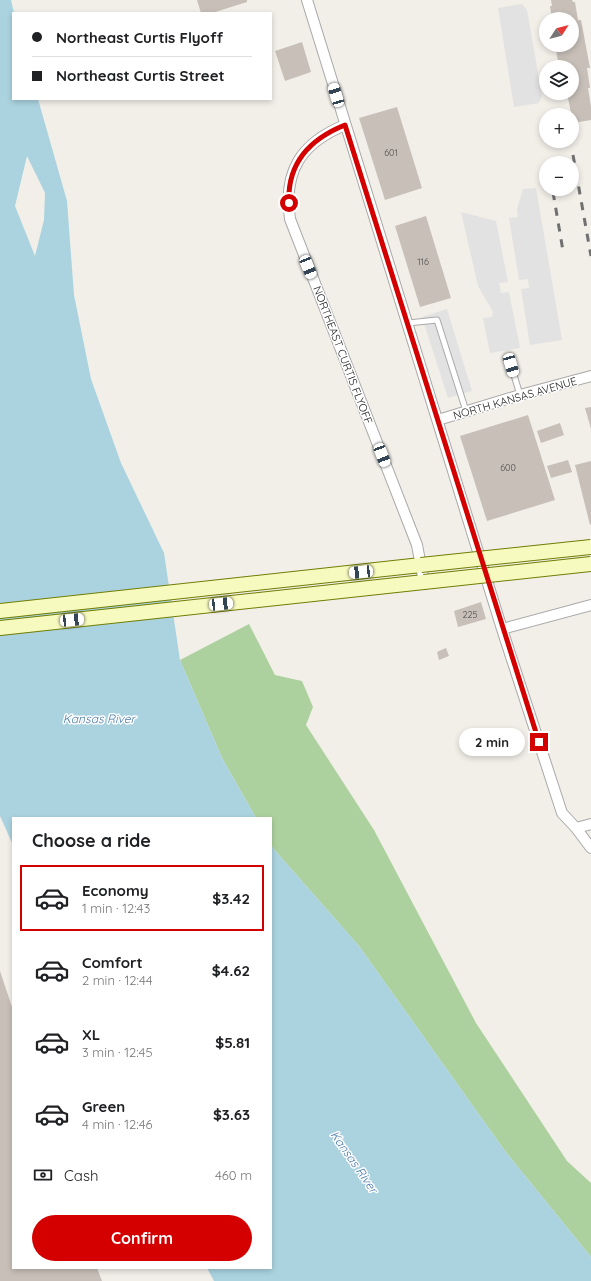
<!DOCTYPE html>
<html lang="en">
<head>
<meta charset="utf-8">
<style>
  :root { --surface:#fff; --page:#f6f6f6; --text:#202124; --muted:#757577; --line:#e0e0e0; --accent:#d40000 }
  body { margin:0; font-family:Quicksand,sans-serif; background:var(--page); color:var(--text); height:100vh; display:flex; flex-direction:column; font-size:15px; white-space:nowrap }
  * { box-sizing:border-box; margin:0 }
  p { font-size:13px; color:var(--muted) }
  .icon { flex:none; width:22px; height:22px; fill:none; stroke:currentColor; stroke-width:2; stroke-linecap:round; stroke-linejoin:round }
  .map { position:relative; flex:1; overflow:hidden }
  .sheet { position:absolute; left:12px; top:817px; width:260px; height:452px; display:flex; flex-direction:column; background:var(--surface); border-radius:0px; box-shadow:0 2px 6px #0003 }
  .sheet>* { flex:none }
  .guide { position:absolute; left:12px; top:12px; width:260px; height:88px; border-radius:0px; box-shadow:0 2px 6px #0003; display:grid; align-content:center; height:88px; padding:0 20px; background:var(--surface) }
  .needle { width:26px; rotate:54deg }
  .tools { position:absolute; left:539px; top:12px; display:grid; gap:8px }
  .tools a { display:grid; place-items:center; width:40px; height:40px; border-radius:50%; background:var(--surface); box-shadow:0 2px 6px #0003; font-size:20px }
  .end { position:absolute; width:18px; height:18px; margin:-9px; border:5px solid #d40000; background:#fff; box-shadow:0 0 0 2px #fff }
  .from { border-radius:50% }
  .bubble { position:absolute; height:28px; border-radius:14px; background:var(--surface); box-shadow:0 2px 6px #0003; font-size:13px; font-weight:700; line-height:28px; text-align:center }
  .car { position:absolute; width:12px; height:24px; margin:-12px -6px; border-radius:5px; box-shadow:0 0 3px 1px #0007; background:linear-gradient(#fff 24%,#345 0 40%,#fff 0 76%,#345 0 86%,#fff 0) }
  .guide b { display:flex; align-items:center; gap:14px; height:38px; font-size:15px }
  .guide b+b { border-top:1px solid var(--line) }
  .guide i { width:10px; height:10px; background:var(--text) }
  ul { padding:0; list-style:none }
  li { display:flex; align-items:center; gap:12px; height:66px; margin:0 8px 6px; padding:0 12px; border:2px solid transparent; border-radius:0px }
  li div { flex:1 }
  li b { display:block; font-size:15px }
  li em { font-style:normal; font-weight:700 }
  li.active { border-color:var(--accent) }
  li>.icon { width:36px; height:36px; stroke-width:1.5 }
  h2 { padding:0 20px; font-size:18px; line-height:48px }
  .pay { display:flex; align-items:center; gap:10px; height:44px; padding:0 20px; font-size:15px }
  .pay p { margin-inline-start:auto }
  .cta { display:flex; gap:8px; margin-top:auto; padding:8px 20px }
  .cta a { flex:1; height:46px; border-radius:24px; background:var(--accent); color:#fff; font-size:16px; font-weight:700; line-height:46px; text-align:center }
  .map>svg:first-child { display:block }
  .forest { fill:#add19e }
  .parking { fill:#e2e2e2 }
  .water { fill:#aad3df; fill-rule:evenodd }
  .building { fill:#c7bfb8 }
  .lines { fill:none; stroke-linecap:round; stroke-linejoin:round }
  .service-casing { stroke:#a9a9a9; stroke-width:7 }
  .minor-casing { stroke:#a9a9a9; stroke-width:12 }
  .secondary-casing { stroke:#707d05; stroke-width:16 }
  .service { stroke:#fff; stroke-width:5 }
  .minor { stroke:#fff; stroke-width:10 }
  .secondary { stroke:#f7fabf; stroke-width:14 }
  .rail { stroke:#707070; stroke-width:3; stroke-dasharray:8 8; stroke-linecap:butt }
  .secondary-bridge-casing { stroke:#707d05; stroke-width:16; stroke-linecap:butt }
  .secondary-bridge { stroke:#f7fabf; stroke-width:14 }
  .route { stroke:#d40000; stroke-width:5 }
  .labels { text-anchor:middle; stroke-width:3; stroke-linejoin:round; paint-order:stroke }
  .number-label { font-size:9px; fill:#4b4948 }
  .street-label { font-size:11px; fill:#222; stroke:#fff }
  .water-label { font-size:12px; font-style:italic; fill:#4a7aab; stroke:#fff }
</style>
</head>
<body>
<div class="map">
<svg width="591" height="1281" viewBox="0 0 591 1281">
  <rect width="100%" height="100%" fill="#f2efe9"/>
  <!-- forest -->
  <path class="forest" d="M249,624l26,51 27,6 11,26 -7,18 68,105 102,193 91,138 24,22v74l-86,-106 -146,-205 -88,-100v-28h-15l-34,-60 -42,-98z"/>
  <!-- parking -->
  <path class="parking" d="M522,4l5,6 15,86 -3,7 -25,4 -16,-99z
    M536,188l26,152 -32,5 -9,-56 8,-1 -1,-9 -9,1 -10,-62 9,-1 -1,-8 6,-20z
    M461,212l35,9 12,61 -9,1 2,10 8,-1 11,56 -30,5 -7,-35 9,-1 1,-5 -15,-26z
    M447,309l25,82 -24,7 -26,-81z"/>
  <!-- water -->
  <path class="water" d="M0,0h11l3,13h-1v86h25l29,102 7,94 17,84 30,84 43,90 16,107 42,98 34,60h-243v27l-13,-29zM27,156l18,37 -1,27 -9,36 -20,-50z
    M271,846l88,100 146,205 86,106v24h-377l-7,-13h64z"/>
  <!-- building -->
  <path class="building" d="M197,0h50v2l-35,11h-11z
    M551,0h21l1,2h2l3,18h3l9,48h-3l3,20h-2l3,19v13l-18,3 -6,-30h5v-26h-13l-4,-22h17v-26h-20l-2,-13h2z
    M302,42l9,30 -26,9 -10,-30z
    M397,107l25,81 -37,12 -26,-82z
    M426,216l25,82 -31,9 -25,-81z
    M591,407v22l-6,-21z
    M528,415l27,85 -68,21 -27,-85z
    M560,423l4,12 -23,8 -4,-12z
    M568,460l4,12 -21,6 -4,-12z
    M591,461v63l-1,1 -15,-60z
    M481,602l5,17 -28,8 -4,-16z
    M446,648l3,8 -10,4 -2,-8z
    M0,971l13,39v258h84l5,13h-102z"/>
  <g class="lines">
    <!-- service casing -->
    <g class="service-casing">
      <path id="service" d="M408,323l29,-3 29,91
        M511,365l9,30"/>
    </g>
    <!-- minor casing -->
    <g class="minor-casing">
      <path id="minor" d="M307,0l195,629 60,184 14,15 15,20
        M345,125c-44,18 -62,46 -55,94l127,326 7,37
        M438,420l82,-25 71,-19
        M502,629l89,-24
        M576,828l15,-4"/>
    </g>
    <!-- secondary casing -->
    <g class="secondary-casing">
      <path id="secondary" d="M0,611l421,-46
        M0,628l424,-46"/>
    </g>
    <!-- service -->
    <use href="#service" class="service"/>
    <!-- minor -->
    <use href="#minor" class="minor"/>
    <!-- secondary -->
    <use href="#secondary" class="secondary"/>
    <!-- rail -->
    <path class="rail" d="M573,155l18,101
      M553,192l10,59"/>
    <!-- secondary-bridge casing -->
    <g class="secondary-bridge-casing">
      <path id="secondary-bridge" d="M421,565l170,-18
        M424,582l167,-18"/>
    </g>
    <!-- secondary-bridge -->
    <use href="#secondary-bridge" class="secondary-bridge"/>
  </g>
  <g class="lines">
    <!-- route -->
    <path class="route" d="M289,203c-2,-40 21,-64 56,-78l194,617"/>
  </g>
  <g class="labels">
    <!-- number labels -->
    <g class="number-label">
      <text x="391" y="156">601</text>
      <text x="423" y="265">116</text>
      <text x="508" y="471">600</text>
      <text x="470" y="618">225</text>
    </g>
    <!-- street labels -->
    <g class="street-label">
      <text transform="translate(343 355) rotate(69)" y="4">NORTHEAST CURTIS FLYOFF</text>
      <text transform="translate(515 398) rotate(-16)" y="4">NORTH KANSAS AVENUE</text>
    </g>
    <!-- water labels -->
    <g class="water-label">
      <text x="99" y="723">Kansas River</text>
      <text transform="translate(354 1162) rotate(55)" y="4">Kansas River</text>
    </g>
  </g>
</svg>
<div class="tools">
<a><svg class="needle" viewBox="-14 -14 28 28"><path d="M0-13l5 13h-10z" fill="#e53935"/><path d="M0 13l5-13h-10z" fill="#757577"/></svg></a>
<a><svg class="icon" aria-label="layers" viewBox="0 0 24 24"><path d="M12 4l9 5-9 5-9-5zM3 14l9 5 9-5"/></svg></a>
<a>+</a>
<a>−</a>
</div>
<i class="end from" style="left:289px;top:203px"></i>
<i class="end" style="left:539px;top:742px"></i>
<div class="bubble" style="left:459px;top:728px;width:66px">2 min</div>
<i class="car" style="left:336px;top:95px;rotate:343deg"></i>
<i class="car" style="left:308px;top:267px;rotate:158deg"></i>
<i class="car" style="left:511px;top:365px;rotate:164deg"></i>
<i class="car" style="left:382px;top:455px;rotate:159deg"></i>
<i class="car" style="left:361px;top:572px;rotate:264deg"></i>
<i class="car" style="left:221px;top:604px;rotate:84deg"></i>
<i class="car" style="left:72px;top:620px;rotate:84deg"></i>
<div class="guide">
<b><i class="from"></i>Northeast Curtis Flyoff</b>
<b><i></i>Northeast Curtis Street</b>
</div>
<section class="sheet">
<h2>Choose a ride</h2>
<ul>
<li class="active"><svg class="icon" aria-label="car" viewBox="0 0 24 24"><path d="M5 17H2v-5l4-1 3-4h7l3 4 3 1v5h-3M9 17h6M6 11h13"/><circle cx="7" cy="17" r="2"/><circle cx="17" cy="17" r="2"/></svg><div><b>Economy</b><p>1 min · 12:43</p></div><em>$3.42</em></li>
<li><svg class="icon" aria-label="car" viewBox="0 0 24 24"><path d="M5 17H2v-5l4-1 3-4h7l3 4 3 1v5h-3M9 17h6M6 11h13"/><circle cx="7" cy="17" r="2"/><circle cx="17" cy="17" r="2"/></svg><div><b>Comfort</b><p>2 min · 12:44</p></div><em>$4.62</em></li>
<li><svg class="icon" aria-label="car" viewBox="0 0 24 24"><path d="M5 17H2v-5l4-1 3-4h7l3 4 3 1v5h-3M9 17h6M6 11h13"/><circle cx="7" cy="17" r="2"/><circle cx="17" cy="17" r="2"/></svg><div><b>XL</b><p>3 min · 12:45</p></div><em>$5.81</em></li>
<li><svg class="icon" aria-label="car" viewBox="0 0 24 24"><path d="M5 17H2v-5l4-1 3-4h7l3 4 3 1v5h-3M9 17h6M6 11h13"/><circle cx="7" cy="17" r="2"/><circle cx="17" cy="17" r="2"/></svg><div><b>Green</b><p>4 min · 12:46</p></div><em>$3.63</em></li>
</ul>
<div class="pay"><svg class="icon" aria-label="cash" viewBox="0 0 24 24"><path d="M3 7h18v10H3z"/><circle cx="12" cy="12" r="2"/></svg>Cash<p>460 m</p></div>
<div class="cta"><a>Confirm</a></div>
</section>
</div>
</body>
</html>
